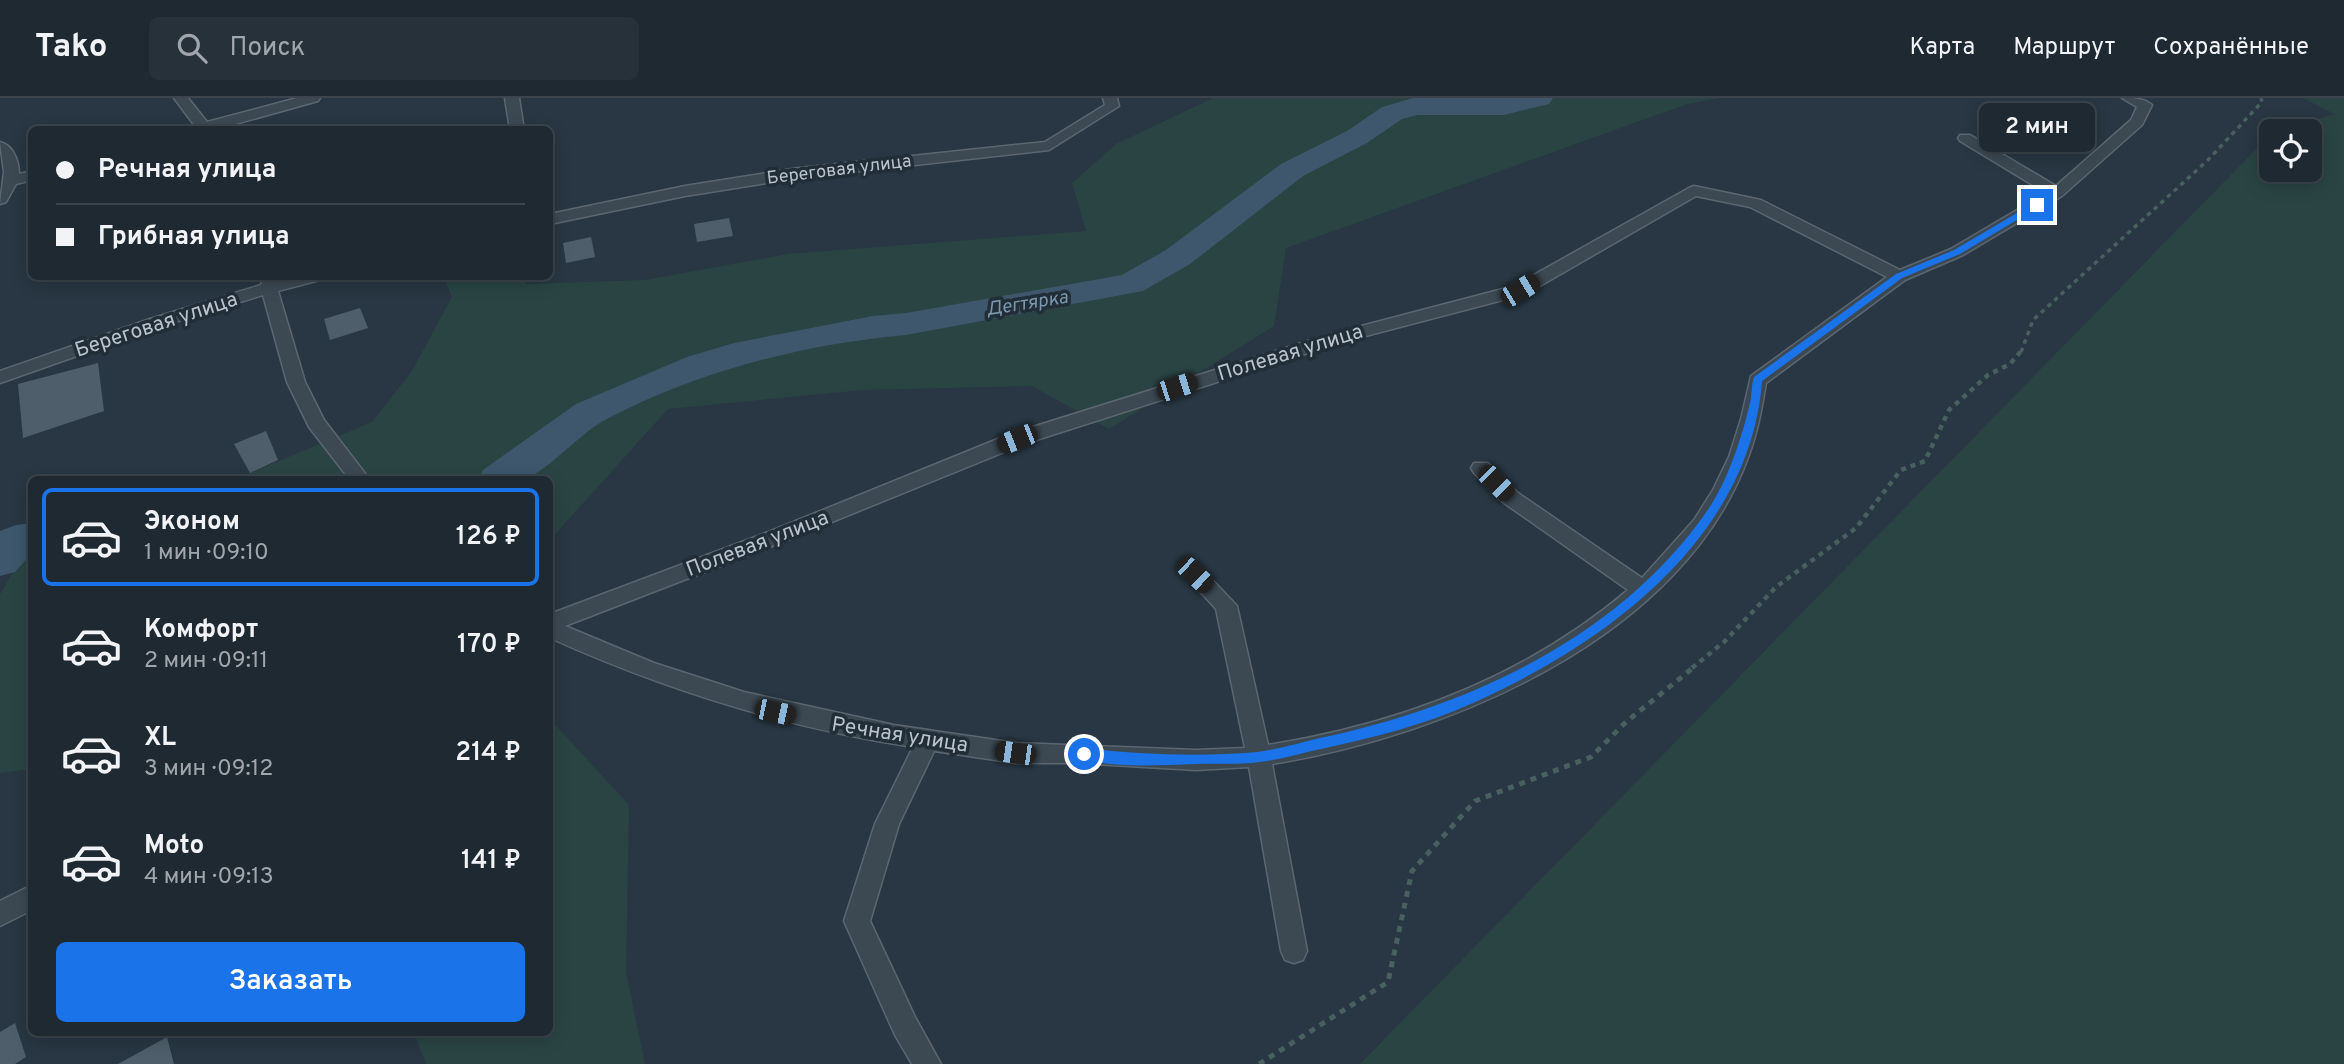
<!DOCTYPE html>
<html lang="ru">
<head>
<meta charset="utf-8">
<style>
  :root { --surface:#1e2932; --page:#26313a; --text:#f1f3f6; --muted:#a1a6ac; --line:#3c454d; --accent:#1a73e8 }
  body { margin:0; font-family:Overpass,sans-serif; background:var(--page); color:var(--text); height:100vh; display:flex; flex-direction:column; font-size:26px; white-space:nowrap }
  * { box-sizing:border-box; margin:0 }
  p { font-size:23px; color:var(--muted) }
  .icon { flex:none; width:38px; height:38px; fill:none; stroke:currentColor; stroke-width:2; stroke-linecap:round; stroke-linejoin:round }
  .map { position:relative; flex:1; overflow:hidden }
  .panel { position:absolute; left:28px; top:378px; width:525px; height:560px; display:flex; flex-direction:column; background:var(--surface); border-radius:10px; box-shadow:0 4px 18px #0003,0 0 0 2px var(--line) }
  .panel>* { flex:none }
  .top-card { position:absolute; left:28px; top:28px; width:525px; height:154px; border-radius:10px; box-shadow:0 4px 18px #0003,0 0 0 2px var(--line); display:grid; align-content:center; height:154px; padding:0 28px; background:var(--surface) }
  .fabs { position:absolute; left:2259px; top:21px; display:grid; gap:14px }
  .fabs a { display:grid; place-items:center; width:63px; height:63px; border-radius:10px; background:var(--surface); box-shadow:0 4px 18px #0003,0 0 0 2px var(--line); font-size:35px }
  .end { position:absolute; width:32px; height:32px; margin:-16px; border:9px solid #1a73e8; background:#fff; box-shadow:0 0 0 4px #fff }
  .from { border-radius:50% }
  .bubble { position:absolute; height:49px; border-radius:10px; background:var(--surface); box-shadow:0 4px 18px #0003,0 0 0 2px var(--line); font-size:23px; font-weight:600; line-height:49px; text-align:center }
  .car { position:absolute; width:21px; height:42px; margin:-21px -10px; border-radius:9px; box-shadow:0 0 5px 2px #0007; background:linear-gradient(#222 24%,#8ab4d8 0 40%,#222 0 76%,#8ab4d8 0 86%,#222 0) }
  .top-card b { display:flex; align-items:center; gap:24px; height:66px; font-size:26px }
  .top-card b+b { border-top:2px solid var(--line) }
  .top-card i { width:18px; height:18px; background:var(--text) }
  ul { padding:12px 0 0; list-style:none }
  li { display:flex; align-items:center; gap:21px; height:98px; margin:0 14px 10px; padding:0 14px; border:4px solid transparent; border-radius:10px }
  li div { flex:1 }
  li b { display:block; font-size:26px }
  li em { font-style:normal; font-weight:600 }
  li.active { border-color:var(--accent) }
  li>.icon { width:63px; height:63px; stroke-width:1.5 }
  .action { display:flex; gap:14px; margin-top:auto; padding:14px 28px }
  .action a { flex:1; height:80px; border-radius:10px; background:var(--accent); color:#fff; font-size:28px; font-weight:600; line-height:80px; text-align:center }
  header { display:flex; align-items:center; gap:42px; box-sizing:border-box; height:98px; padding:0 35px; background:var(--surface); border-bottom:2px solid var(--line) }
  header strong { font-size:33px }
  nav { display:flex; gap:38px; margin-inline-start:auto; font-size:24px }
  .search { width:490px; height:63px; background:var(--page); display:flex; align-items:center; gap:18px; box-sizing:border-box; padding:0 24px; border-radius:10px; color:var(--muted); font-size:26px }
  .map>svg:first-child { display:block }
  .green { fill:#2a4444 }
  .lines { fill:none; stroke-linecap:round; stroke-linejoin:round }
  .river { fill:#3e576c; fill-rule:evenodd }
  .building { fill:#4e5f6b }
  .minor-casing { stroke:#5b6670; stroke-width:3 }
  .path-far2 { stroke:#48605f; stroke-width:3.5; stroke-dasharray:4.5 4.5; stroke-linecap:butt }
  .path-far1 { stroke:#48605f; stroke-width:4.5; stroke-dasharray:5 5; stroke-linecap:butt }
  .path { stroke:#48605f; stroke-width:5; stroke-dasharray:6 6; stroke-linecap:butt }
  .minor { fill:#3c4953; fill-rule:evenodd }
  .route { fill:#1a73e8 }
  .labels { text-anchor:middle; stroke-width:7; stroke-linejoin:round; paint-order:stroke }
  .far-street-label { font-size:18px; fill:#bac3cc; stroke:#212e38 }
  .far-water-label { font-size:19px; font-style:italic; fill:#7b97ae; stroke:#212e38 }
  .street-label { font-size:21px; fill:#bac3cc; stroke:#212e38 }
</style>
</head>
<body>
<header>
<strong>Tako</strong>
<div class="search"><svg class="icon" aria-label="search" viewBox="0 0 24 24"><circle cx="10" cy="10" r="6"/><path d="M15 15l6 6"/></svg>Поиск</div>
<nav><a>Карта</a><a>Маршрут</a><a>Сохранённые</a></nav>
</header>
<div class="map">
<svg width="2344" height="966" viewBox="0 0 2344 966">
  <rect width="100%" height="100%" fill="#283743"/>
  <!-- green -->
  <path class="green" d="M1213,0h507l-33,6 -401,144 -12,78 -165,103 -77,-43 -169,4 -195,19 -118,131v-60h-316l138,-58 40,-51 40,-74 -8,-20h77l6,7 118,-4 143,-26 298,-23 -14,-48 44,-39z
    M2303,0h41v966h-984l911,-930 1,36h38v-39h-36l61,-17z
    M31,444v227l-31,4v-179z
    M550,621l79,86 -3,167 19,92h-219l-12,-31 136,-1z"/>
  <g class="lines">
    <!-- river -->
    <path class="river" d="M1413,0h140l-4,6 -45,11h-87l-15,4 -35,24 -64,33 -113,88 -47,27 -237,44c-103,9 -211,37 -303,86 -24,14 -53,47 -77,58 -12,5 -35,1 -48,1l5,-10 93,-66 111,-47 47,-14 139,-27 33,-3 216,-38 44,-25 115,-86 66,-33 35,-24z
      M32,425v30l-17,19 -15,4v-45l16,-6z"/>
  </g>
  <!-- building -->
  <path class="building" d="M729,120l4,18 -36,6 -3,-18z
    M591,139l4,20 -29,6 -3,-20z
    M360,210l8,20 -38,12 -6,-21z
    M98,265l6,48 -81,27 -5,-54z
    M266,333l12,29 -28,13 -16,-29z
    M15,925l11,34 -11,7h-15v-32z
    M167,939l7,27h-56z"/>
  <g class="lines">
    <!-- minor casing -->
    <g class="minor-casing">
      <path id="minor" d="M174,0h14l19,24 90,-24h23l-2,3 -104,29h-25l6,-4z
        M505,0h14l5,32h-14z
        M1103,0h14l2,8 -70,44 -250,28 -114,18 -135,28v-10l135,-28 114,-18 246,-26 60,-37z
        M2122,0c11,0 22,0 30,7l-10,20 -80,71 -99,59 -58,25 -139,103c-4,24 -8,48 -17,72 -65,183 -301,280 -477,309l35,187 -4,9 -9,3 -9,-3 -4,-9 -32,-184 -53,3 -119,-7h-61l-82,-12 -35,73 -29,97 45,96 26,47h-29l-17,-29 -51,-114 31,-97 38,-77c-126,-19 -247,-57 -363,-109v-24l226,-85 234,-95 317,-99 187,-49 175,-98 5,-2 67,14 139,70 51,-21 95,-56 -86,-52 -2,-3 2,-3h10l86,51 75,-66 6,-13zM1696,98l54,11 137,70 -136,99 -10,43 -12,38 -16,33 -19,30 -52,58 -124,-85 -30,-30h-14l-3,5 3,5 30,30 124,87c-103,87 -228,134 -360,155l-31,-139 -35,-37 -7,-2 -7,2 -3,6 31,34 29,139 -49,2 -180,-7 -122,-18 -150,-33 -90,-29 -89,-37 225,-87 234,-95 315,-101 187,-49z
        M0,44c13,3 19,19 19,32l13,-3v9l-16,4 -10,18 -6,2 4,-32z
        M263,178h16v4l14,-4h29l-2,4 -42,11 27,91 19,38 46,60h-20l-41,-53 -22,-45 -24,-87 -101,31 -162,57v-12l150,-52 111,-34z
        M32,787v25l-32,16v-25z"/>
    </g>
    <!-- path-far2 -->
    <path class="path-far2" d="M2021,254l12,-32 175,-160 54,-58 -1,-4"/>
    <!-- path-far1 -->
    <path class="path-far1" d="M1692,570l33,-27 51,-54 80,-59 45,-58 24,-9 24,-51 39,-35 22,-11 12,-14"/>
    <!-- path -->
    <path class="path" d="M1259,966l129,-82 24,-111 63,-70 116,-44 35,-35 68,-55"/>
    <!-- minor -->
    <use href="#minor" class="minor"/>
  </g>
  <!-- route -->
  <path class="route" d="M2034,105l8,2 -82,49 -58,24 -140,103c-12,158 -157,263 -289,322 -48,22 -102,35 -152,46 -20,4 -41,11 -62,13 -21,3 -43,1 -64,2 -36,1 -79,5 -115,-6v-8l4,-2c58,7 117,9 174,4 21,-3 42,-9 62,-14 147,-31 299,-100 387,-227 20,-28 35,-74 43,-108 2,-8 1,-17 4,-26l142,-103 58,-24z"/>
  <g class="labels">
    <!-- far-street labels -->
    <g class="far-street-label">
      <text transform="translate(839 71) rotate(-7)" y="6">Береговая улица</text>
    </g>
    <!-- far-water labels -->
    <g class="far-water-label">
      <text transform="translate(1027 204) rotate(-9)" y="7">Дегтярка</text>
    </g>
    <!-- street labels -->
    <g class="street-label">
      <text transform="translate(156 226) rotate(-18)" y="7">Береговая улица</text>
      <text transform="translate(1290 254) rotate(-17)" y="7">Полевая улица</text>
      <text transform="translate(757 445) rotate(-21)" y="7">Полевая улица</text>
      <text transform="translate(900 636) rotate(9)" y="7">Речная улица</text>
    </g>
  </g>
</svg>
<div class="fabs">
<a><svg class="icon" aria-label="locate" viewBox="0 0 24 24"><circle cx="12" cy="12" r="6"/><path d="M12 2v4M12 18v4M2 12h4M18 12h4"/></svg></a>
</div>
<i class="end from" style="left:1084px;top:656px"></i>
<i class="end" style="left:2037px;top:107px"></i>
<div class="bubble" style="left:1979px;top:5px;width:116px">2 мин</div>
<i class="car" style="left:1520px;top:192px;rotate:59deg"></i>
<i class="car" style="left:1177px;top:289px;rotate:72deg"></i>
<i class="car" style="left:1017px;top:341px;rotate:248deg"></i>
<i class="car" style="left:1496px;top:385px;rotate:135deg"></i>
<i class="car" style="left:1195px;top:477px;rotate:134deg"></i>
<i class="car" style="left:775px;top:614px;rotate:102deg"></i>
<i class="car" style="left:1015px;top:655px;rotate:278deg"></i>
<div class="top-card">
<b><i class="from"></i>Речная улица</b>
<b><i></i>Грибная улица</b>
</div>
<section class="panel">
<ul>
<li class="active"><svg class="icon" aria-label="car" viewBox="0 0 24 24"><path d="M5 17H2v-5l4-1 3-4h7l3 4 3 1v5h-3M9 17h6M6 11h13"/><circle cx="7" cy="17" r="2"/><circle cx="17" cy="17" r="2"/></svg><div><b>Эконом</b><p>1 мин · 09:10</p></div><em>126 ₽</em></li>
<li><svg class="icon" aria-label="car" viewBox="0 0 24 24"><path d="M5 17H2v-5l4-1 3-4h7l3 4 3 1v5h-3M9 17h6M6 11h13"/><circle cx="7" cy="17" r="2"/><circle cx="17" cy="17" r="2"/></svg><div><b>Комфорт</b><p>2 мин · 09:11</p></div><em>170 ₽</em></li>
<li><svg class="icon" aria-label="car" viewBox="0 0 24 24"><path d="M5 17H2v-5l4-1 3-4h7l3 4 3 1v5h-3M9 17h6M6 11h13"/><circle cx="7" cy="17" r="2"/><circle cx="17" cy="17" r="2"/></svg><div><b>XL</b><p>3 мин · 09:12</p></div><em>214 ₽</em></li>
<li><svg class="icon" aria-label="car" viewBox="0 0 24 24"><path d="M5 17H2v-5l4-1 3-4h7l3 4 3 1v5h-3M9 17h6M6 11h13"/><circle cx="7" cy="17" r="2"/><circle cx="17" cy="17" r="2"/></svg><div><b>Moto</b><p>4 мин · 09:13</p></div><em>141 ₽</em></li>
</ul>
<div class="action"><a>Заказать</a></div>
</section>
</div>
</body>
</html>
